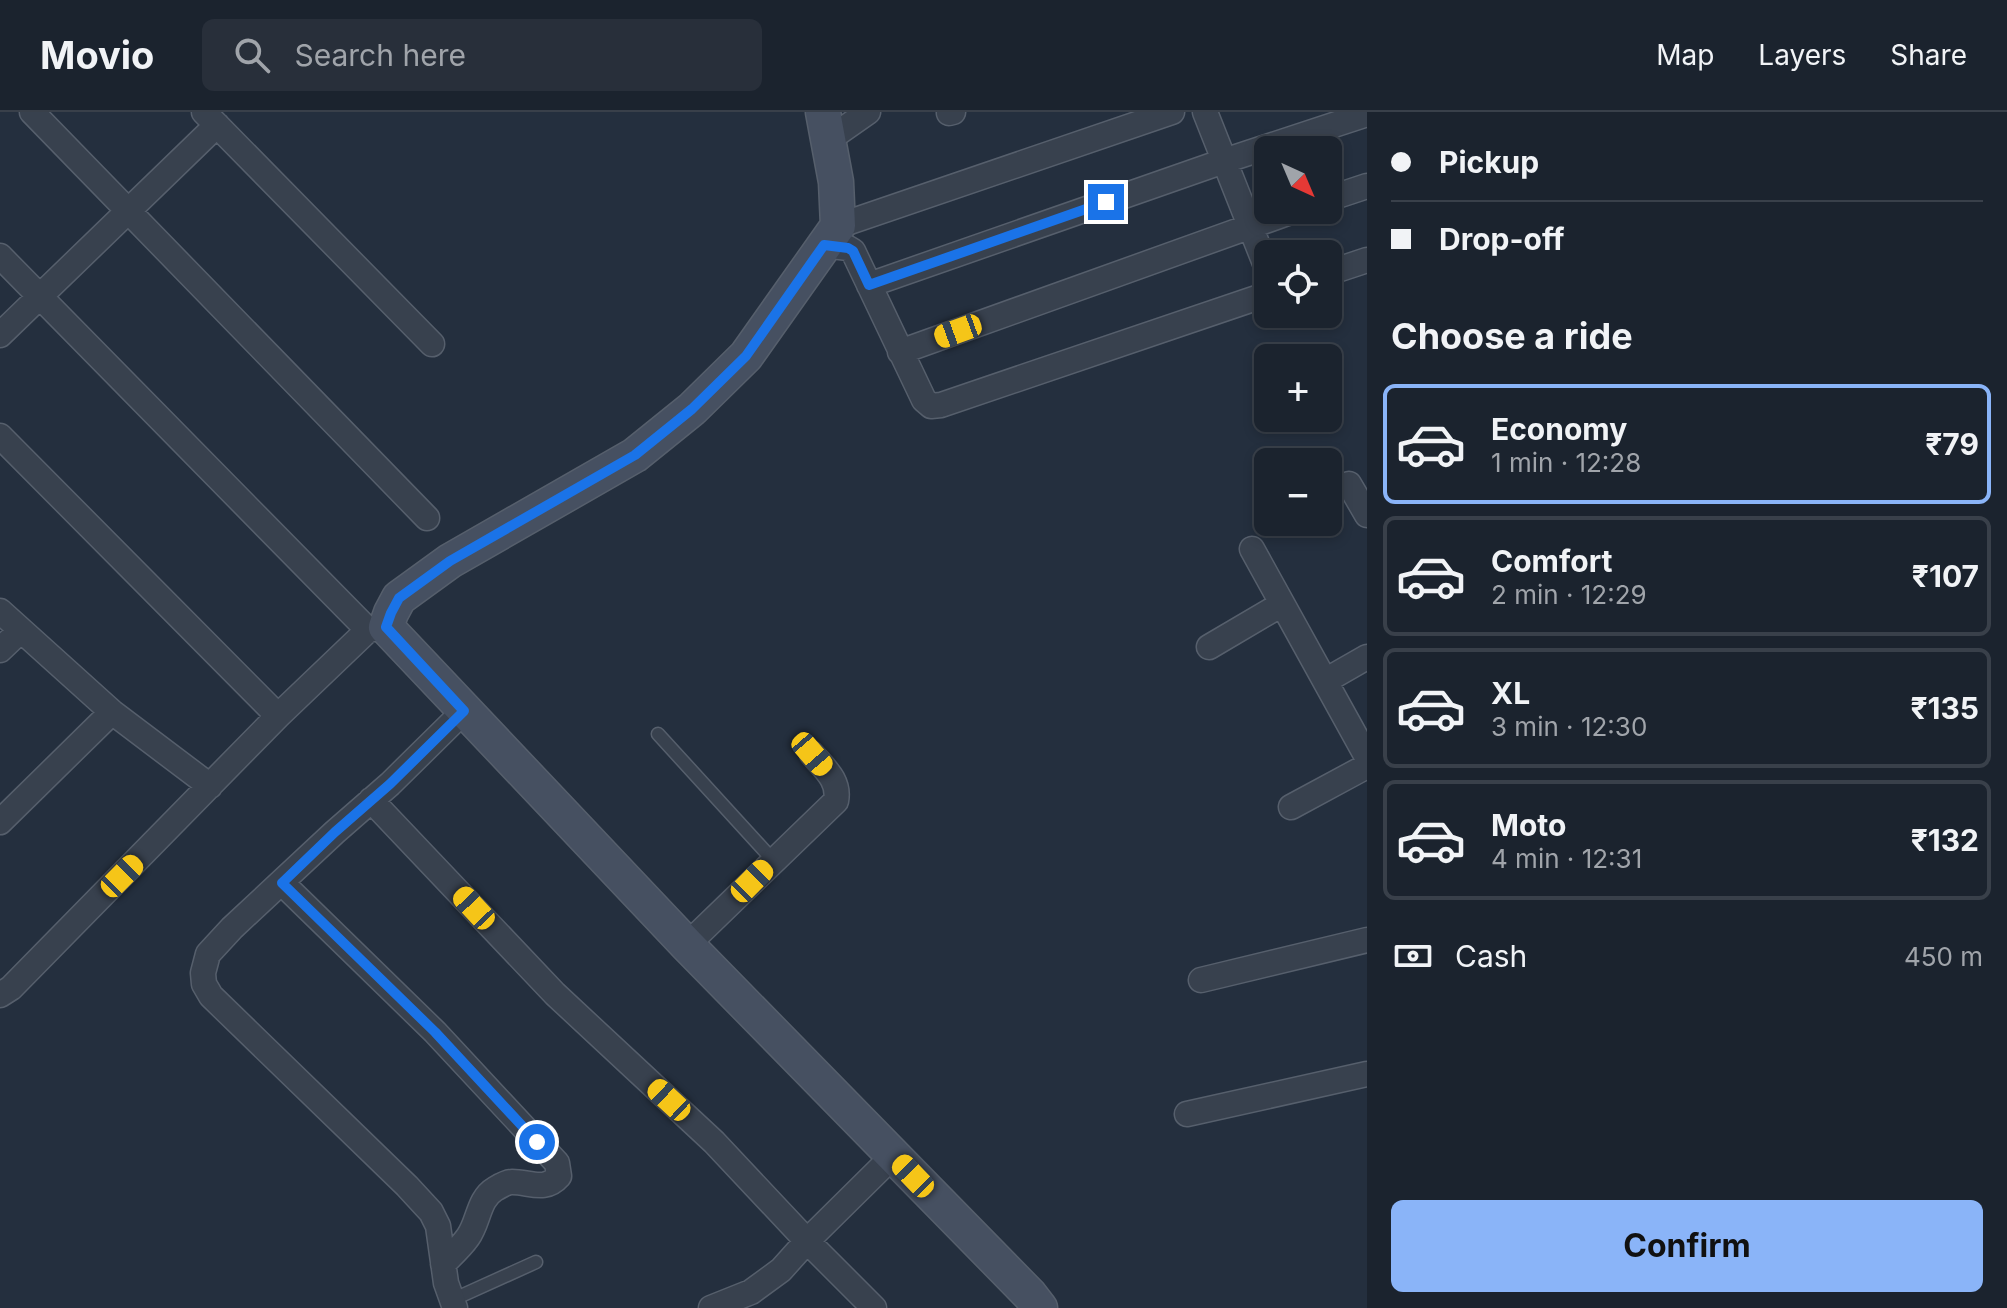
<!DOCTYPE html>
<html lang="en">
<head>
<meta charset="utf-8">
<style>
  :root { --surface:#1b232e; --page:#282f3a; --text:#f1f3f6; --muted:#a0a4aa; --line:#39404a; --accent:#8ab4f8 }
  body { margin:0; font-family:Inter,sans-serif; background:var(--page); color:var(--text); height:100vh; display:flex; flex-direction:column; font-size:30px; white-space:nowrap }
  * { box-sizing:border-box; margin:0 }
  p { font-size:26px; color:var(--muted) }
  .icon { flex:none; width:44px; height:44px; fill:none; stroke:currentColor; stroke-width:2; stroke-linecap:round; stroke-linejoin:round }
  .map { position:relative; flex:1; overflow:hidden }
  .drawer { display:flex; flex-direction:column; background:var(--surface); width:640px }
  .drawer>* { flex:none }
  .guide { display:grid; align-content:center; height:176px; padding:0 24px; background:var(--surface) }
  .needle { width:52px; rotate:136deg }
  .tools { position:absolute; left:1254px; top:24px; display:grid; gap:16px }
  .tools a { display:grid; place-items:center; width:88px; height:88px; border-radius:12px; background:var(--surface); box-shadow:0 4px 12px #0003,0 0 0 2px var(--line); font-size:40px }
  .end { position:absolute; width:36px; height:36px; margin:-18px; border:10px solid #1a73e8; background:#fff; box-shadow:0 0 0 4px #fff }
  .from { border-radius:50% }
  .car { position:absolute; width:24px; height:48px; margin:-24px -12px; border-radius:10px; box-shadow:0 0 6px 2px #0007; background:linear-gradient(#f5c518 24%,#345 0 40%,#f5c518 0 76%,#345 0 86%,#f5c518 0) }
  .guide b { display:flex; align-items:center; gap:28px; height:76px; font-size:30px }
  .guide b+b { border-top:2px solid var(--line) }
  .guide i { width:20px; height:20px; background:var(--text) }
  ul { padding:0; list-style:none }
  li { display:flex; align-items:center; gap:24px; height:120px; margin:0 16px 12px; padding:0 8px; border:4px solid var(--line); border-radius:12px }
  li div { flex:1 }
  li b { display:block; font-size:30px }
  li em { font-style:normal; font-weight:700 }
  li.on { border-color:var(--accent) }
  li>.icon { width:72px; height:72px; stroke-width:1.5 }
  h2 { padding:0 24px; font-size:36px; line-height:96px }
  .pay { display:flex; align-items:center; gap:20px; height:88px; padding:0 24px; font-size:30px }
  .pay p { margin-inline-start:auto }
  .cta { display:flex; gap:16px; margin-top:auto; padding:16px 24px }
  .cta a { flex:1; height:92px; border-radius:12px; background:var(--accent); color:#111; font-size:32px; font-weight:700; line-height:92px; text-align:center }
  header { display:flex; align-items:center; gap:48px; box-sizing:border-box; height:112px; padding:0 40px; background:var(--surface); border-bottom:2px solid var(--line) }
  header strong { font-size:38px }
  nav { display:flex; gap:44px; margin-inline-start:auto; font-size:28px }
  .search { width:560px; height:72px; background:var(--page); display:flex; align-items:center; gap:20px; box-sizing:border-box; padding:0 28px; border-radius:12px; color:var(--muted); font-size:30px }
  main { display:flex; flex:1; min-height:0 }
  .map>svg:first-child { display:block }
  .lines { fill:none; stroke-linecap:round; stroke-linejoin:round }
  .lane-casing { stroke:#565f6c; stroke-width:15 }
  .street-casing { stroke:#565f6c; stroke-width:27 }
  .secondary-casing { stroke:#565f6c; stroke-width:37 }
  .lane { stroke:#38414e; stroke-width:12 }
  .street { stroke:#38414e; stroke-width:24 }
  .secondary { stroke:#465061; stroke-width:34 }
  .route { stroke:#1a73e8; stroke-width:10 }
</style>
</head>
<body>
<header>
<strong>Movio</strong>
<div class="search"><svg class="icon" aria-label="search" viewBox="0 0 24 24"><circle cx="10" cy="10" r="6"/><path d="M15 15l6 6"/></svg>Search here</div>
<nav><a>Map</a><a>Layers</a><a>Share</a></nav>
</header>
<main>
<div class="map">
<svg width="1367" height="1196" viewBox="0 0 1367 1196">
  <rect width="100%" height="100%" fill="#242f3e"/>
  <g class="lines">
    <!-- lane casing -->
    <g class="lane-casing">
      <path id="lane" d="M658,622l115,126
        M452,1188l84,-38"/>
    </g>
    <!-- street casing -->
    <g class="street-casing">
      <path id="street" d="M32,0l395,406
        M204,0l228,232
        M1205,0l63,159
        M949,1l4,-1
        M828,28l40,-28
        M1328,87l39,-13
        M838,114l334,-114
        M824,133l24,3 5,3 71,149 7,6 10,-1 327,-111
        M0,144l368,374
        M1328,161l39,-13
        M869,173l355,-124 143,-47
        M0,223l217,-210
        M900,240l396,-142
        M0,324l278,280
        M1349,372l18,31
        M1252,437l115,208
        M0,499l112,101 98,74
        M1209,535l73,-43
        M0,538l20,-19
        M1325,569l42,-24
        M371,688l184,194 159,148 93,99 67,67
        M1291,695l76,-41
        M0,710l112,-110
        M282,771l153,149 122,131 2,13c-14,16 -29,6 -47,6 -5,0 -12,4 -17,7 -17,10 -16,33 -27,48 -7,10 -16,18 -25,27
        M687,833l149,-144c4,-20 -11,-32 -24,-47
        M1201,868l166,-40
        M0,883l11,-7 267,-272 90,-86 18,-3
        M1187,1002l180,-40
        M455,1196l-9,-25 -8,-57 -7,-14 -24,-26 -196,-190 -7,-12 -1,-11 5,-19 24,-26 103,-96 55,-48 74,-73
        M711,1196l40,-16 30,-22 26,-29 86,-85"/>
    </g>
    <!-- secondary casing -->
    <g class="secondary-casing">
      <path id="secondary" d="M823,0l13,70 2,44 -92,130 -54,53 -57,46 -185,106 -51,37 -8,15 -5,14 301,318 343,350 10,13"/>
    </g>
    <!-- lane -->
    <use href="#lane" class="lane"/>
    <!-- street -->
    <use href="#street" class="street"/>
    <!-- secondary -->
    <use href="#secondary" class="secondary"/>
  </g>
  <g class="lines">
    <!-- route -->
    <path class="route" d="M537,1030l-102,-110 -153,-149 53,-51 55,-48 74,-73 -78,-84 5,-14 8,-15 51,-37 185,-106 57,-46 54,-53 78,-111 24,3 5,3 16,34 237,-83"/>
  </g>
</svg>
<div class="tools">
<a><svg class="needle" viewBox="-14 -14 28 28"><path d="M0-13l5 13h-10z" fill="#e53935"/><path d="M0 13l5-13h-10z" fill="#a0a4aa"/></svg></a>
<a><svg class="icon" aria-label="locate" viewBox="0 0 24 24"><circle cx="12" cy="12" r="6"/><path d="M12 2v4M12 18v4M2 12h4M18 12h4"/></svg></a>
<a>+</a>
<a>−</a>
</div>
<i class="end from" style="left:537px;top:1030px"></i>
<i class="end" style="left:1106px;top:90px"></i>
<i class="car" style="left:958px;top:219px;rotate:250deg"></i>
<i class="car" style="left:812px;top:642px;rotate:139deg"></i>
<i class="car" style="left:122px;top:764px;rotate:45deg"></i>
<i class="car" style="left:752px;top:769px;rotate:45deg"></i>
<i class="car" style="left:474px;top:796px;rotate:317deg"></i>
<i class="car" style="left:669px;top:988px;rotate:313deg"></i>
<i class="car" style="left:913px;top:1064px;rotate:316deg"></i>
</div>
<section class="drawer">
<div class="guide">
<b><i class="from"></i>Pickup</b>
<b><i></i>Drop-off</b>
</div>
<h2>Choose a ride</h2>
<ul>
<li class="on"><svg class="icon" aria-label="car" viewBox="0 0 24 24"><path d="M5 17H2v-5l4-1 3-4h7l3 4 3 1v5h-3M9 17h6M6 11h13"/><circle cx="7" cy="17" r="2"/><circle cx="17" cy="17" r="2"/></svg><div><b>Economy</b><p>1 min · 12:28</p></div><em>₹79</em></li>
<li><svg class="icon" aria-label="car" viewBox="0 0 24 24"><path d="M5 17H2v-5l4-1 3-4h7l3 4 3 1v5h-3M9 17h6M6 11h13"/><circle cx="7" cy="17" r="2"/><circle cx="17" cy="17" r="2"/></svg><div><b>Comfort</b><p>2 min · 12:29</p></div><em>₹107</em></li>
<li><svg class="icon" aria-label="car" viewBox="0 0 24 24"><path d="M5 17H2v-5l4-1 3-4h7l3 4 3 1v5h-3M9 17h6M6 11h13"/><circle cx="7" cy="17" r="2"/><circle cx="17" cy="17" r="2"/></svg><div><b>XL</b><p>3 min · 12:30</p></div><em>₹135</em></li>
<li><svg class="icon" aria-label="car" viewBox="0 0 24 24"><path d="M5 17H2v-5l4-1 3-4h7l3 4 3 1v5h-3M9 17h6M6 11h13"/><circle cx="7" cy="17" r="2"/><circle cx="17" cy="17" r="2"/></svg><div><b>Moto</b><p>4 min · 12:31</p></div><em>₹132</em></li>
</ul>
<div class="pay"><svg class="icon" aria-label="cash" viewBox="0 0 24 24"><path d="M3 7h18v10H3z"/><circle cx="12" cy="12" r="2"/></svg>Cash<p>450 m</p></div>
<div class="cta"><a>Confirm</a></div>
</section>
</main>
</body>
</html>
